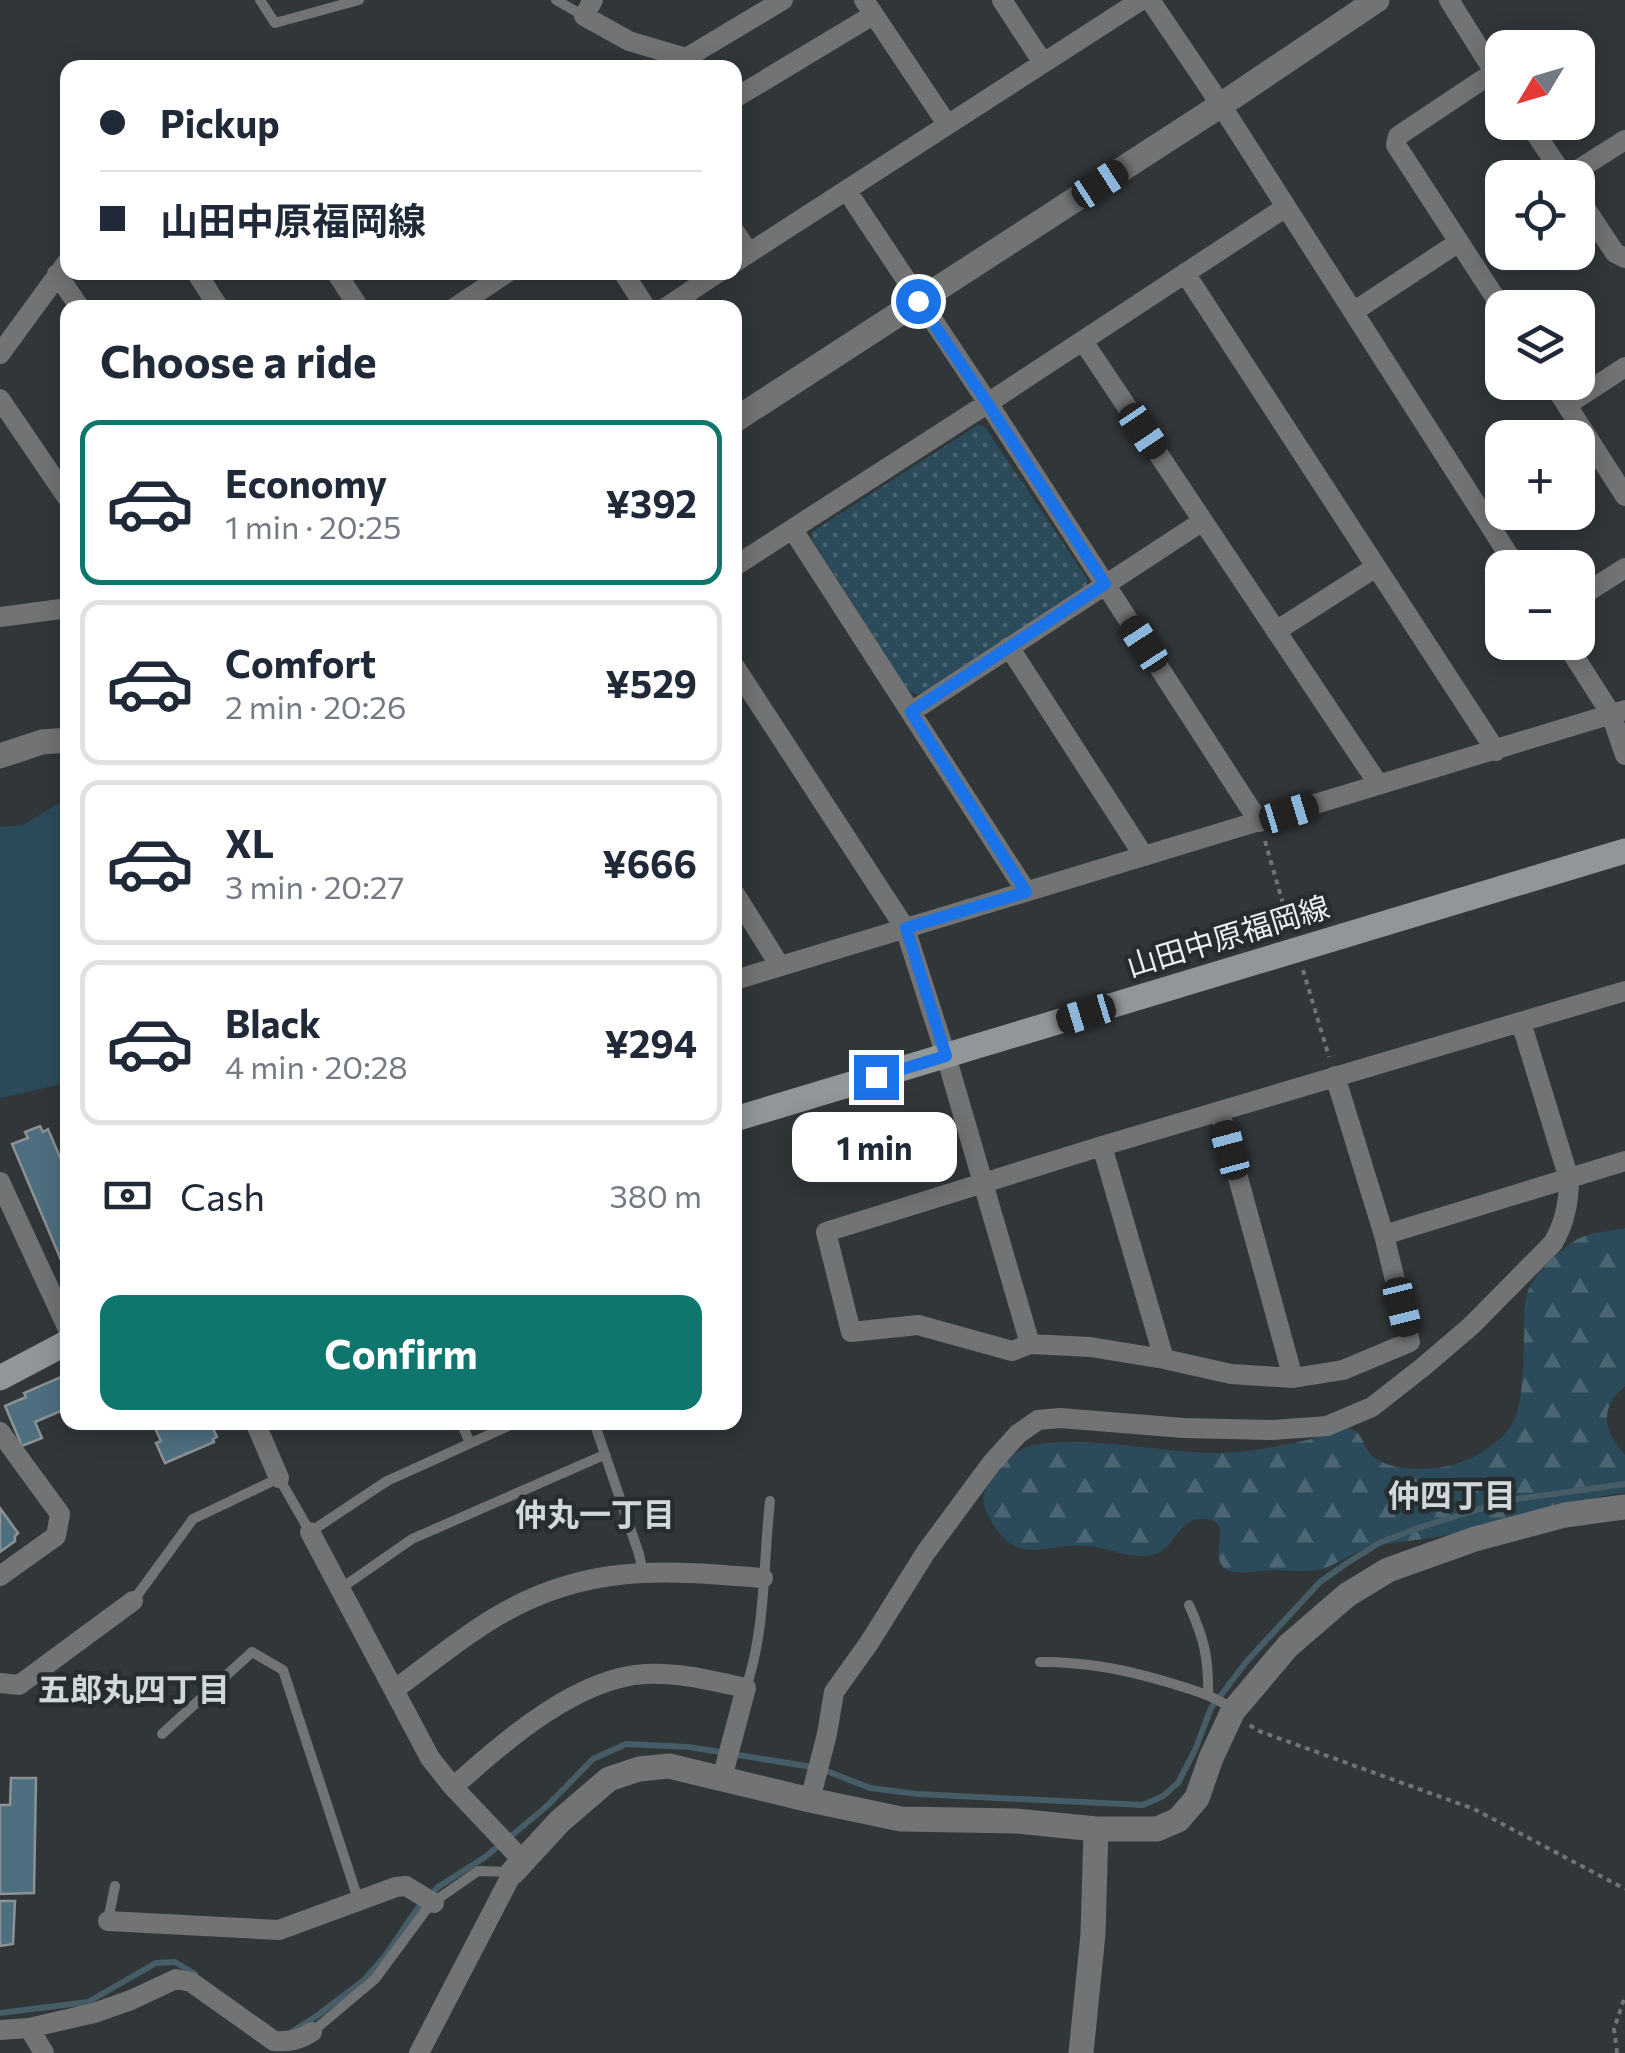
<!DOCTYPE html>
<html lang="en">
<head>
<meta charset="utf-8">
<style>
  :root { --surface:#fff; --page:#f2f2f3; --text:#1f2937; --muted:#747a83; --line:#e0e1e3; --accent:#0f766e }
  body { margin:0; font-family:Commissioner,"Noto Sans JP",sans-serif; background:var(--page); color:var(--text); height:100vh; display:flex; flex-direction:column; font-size:38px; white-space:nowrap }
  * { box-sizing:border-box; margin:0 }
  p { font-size:32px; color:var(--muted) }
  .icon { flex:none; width:55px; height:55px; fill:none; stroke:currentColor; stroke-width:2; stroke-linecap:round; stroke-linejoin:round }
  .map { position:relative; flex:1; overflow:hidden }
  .panel { position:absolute; left:60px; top:300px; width:682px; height:1130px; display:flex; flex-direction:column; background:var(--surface); border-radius:20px; box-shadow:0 5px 25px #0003 }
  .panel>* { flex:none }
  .guide { position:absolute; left:60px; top:60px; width:682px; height:220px; border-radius:20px; box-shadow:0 5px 25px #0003; display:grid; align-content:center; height:220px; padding:0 40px; background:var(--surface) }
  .needle { width:65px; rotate:232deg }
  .controls { position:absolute; left:1485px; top:30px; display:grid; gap:20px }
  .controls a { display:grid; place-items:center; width:110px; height:110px; border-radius:20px; background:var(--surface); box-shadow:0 5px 25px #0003; font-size:50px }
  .end { position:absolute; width:45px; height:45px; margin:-22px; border:12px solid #1a73e8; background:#fff; box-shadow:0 0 0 5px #fff }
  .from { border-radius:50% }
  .bubble { position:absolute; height:70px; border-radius:20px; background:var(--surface); box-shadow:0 5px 25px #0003; font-size:32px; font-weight:700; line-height:70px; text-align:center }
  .car { position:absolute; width:30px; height:60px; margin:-30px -15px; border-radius:12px; box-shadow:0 0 8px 2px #0007; background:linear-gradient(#222 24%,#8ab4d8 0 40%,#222 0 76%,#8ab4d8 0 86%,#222 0) }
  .guide b { display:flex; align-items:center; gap:35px; height:95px; font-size:38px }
  .guide b+b { border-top:2px solid var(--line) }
  .guide i { width:25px; height:25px; background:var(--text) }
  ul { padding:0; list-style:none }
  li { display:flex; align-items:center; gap:30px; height:165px; margin:0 20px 15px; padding:0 20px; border:5px solid var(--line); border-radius:20px }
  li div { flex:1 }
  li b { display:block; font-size:38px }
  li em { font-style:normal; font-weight:700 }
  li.selected { border-color:var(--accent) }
  li>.icon { width:90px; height:90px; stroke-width:1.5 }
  h2 { padding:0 40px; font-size:45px; line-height:120px }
  .pay { display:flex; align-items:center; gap:25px; height:110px; padding:0 40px; font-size:38px }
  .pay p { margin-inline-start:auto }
  .button { display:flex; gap:20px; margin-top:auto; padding:20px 40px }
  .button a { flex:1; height:115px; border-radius:20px; background:var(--accent); color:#fff; font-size:40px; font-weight:700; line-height:115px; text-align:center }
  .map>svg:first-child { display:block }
  .grass { fill:#2c4b5a }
  .forest { fill:url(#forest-firs) }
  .park { fill:url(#park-dots) }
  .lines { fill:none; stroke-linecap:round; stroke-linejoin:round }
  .stream { stroke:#465c66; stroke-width:6 }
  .building { fill:#4e6f80; stroke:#8b9194; stroke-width:2.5 }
  .path { stroke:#6f7476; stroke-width:4; stroke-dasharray:5 5; stroke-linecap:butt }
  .service { stroke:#717375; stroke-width:10 }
  .minor { stroke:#717375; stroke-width:20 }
  .tertiary { stroke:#717375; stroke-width:25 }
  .secondary { stroke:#919698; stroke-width:25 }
  .route { stroke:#1a73e8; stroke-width:12 }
  .labels { text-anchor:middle; stroke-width:9; stroke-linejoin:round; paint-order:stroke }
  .street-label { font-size:30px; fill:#ebeef0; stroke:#272c2f }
  .neighbourhood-label { font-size:32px; font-weight:bold; fill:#d1d8db; stroke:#272c2f }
</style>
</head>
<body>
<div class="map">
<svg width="1625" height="2053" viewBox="0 0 1625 2053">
  <defs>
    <pattern id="forest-firs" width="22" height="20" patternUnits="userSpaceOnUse" patternTransform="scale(2.5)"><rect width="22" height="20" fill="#2c4b5a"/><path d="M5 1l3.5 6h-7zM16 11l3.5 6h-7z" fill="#4b6572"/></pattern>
    <pattern id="park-dots" width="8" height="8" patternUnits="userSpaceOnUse" patternTransform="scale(2.5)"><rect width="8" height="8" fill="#2c4b5a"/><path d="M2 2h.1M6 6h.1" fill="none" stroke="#4b6572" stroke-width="1.8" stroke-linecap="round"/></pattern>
  </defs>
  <rect width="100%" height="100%" fill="#313639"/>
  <!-- grass -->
  <path class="grass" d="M67,798v279l-9,8 -58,13v-271l23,-2z"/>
  <!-- forest -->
  <path class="forest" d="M1625,1228v158c-26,22 -22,45 0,69v38c-26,2 -52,11 -78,17 -10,2 -21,3 -31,5 -16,5 -30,11 -46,15 -34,9 -68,10 -102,18 -18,5 -33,19 -51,22 -16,2 -32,0 -48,0 -11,1 -21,4 -32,2 -5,0 -11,-1 -14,-5 -14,-15 14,-50 -23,-48 -22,1 -25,27 -42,34 -23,9 -47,-5 -70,-7 -44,-5 -69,24 -98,-27 -6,-11 -9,-18 -4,-30 9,-18 18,-31 37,-40 39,-18 142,4 190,4 30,1 65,-7 95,-13 12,-3 25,-12 38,-12 15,-1 17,18 25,27 16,17 64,16 85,9 22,-7 52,-25 60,-48 8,-24 7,-55 8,-79 1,-17 -2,-32 5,-48 7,-17 32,-41 49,-50 13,-7 33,-8 47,-11z"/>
  <!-- park -->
  <path class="park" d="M978,425l7,2 102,152v9l-167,107 -11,-4 -97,-151v-8z"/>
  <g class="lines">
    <!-- stream -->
    <path class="stream" d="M824,1770l46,18 47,6 226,11 20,-9 15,-13 17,-33 16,-42 36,-47 73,-79 27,-19 34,-21 46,-17 82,-25 116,-16
      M0,2013l88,-11 68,-39 19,-1 20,12
      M293,2031l25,-16 45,-34 22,-25 32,-47 21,-22 47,-30 31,-25 31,-26 46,-47 33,-15 63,3 123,20"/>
  </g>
  <!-- building -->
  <path class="building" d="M40,1126l3,6 5,-3 20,47v81l-7,3 -49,-116 16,-6 -3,-6z
    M68,1374v34l-33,14 7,16 -20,8 -17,-40 21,-9 -2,-4z
    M152,1422h52l2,6 6,-2 5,11 -4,2 1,3 -49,21 -9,-20 5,-2z
    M0,1508l18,25 -3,3v5l-15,11z
    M11,1778h25l-2,115 -34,1v-89h10z
    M0,1901h15l-2,43 -13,2z"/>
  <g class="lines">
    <!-- path -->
    <path class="path" d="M1265,841l25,87
      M1303,970l26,87
      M1250,1725l6,5 218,79 151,80
      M1617,2053l-3,-24 11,-33"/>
    <!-- service -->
    <path class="service" d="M260,0l15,23 84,-23
      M556,0l28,16
      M461,1422l9,21
      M594,1422l45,132 4,18
      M340,1589l72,-50 192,-84
      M133,1601l60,-82 86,-41 31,54 77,-51 130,-59
      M1189,1605c15,33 20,54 19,90
      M1040,1662c50,0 87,8 134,22 21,7 42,12 59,26
      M746,1688c20,-60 17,-124 24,-187
      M162,1734l90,-82 31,18 76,232
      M108,1920l7,-34
      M312,2032l63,-53 51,-69 16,-14 36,-25 35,1"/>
    <!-- minor -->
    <path class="minor" d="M593,0l-9,16 45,25 57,17 97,-58
      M864,0l83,124
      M1002,0l41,63
      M1150,0l71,105 296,463
      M735,98l138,-83
      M1528,122l37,56 60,-38
      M847,191l141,212 271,419
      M1578,197l37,56 10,5
      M735,232l14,21
      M1459,242l43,66
      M735,262l406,-262
      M196,272l23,36
      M336,272l23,36
      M623,272l23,36
      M1185,273l311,478
      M57,274l23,34
      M454,308l54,-36
      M665,308l54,-36
      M1353,312l106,-70 -63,-97 2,-9 96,-64 -45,-72
      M1083,341l296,444
      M0,354l68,-93
      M1552,382l73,114
      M0,399l68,100
      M1567,405l58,-38
      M793,530l233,361
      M735,566l253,-163 298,-196
      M1578,598l47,-30
      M0,617l68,-9
      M1276,631l100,-64
      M1565,642l46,72 14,41
      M1009,647l135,209
      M735,667l170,261 41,128 84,288
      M911,712l292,-191
      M735,894l45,72
      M735,980l890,-270
      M1335,1076l49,159 241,-74
      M1220,1112l73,266
      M1102,1146l62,213
      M0,1182l68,147
      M1384,1235l26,107 -67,28 -50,8 -62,-4 -67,-15 -74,-12 -60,-3 -18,7 -94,-26 -67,7 -25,-100 276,-86 523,-155
      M255,1422l24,56
      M0,1432l60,82 -4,22 -56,40
      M310,1532l120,226 23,29 70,74
      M0,1683l19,2 114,-84
      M394,1690c33,-24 65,-51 100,-72 91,-55 168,-48 269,-40
      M453,1787c50,-44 122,-109 192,-113 34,-2 68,7 101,14l-24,90
      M810,1800l17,-66 7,-42 35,-49 57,-91 65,-88 27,-30 20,-14 22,-2 124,10 89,2 54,-4 45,-19 51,-40 48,-41 82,-83c12,-20 16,-40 16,-64l-48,-157
      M108,1921l171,9 117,-43 10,-1 28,17
      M29,2028l15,25
      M0,2030l29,-2 65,-15 37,-13 45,-21 15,3 83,59c15,1 26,-1 38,-9
      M419,2053l94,-181"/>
    <!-- tertiary -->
    <path class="tertiary" d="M735,420l486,-315 156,-105
      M0,756l42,-14 26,-2
      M513,1872l47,-51 49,-42 30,-10 30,-3 141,34 91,19 115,2 80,8h61l21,-9 19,-22 14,-40 22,-47 55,-65 59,-51 41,-25 87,-31 90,-24 60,-8
      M1081,2053l12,-119 3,-105"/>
    <!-- secondary -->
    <path class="secondary" d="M735,1119l890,-268
      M0,1378l68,-36"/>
  </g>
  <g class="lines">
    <!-- route -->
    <path class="route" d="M876,1077l70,-21 -40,-128 120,-36 -115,-180 194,-128 -117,-180 -70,-103"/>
  </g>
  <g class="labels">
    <!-- street labels -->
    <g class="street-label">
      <text transform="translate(1228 937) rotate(-17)" y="10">山田中原福岡線</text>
    </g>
    <!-- neighbourhood labels -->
    <g class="neighbourhood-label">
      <text x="1452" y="1507">仲四丁目</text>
      <text x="595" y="1526">仲丸一丁目</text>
      <text x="134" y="1701">五郎丸四丁目</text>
    </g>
  </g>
</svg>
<div class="controls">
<a><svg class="needle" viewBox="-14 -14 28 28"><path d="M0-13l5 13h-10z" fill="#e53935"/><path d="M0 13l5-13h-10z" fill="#747a83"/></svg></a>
<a><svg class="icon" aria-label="locate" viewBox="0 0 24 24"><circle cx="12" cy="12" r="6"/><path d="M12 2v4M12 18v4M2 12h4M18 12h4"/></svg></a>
<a><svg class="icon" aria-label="layers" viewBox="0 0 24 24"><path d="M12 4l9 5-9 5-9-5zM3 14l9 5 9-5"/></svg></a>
<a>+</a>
<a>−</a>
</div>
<i class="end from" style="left:918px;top:301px"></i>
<i class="end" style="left:876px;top:1077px"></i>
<div class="bubble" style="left:792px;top:1112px;width:165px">1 min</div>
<i class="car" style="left:1100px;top:184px;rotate:57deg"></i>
<i class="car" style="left:1143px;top:431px;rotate:146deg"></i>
<i class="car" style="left:1144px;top:644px;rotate:327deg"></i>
<i class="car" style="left:1289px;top:813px;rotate:73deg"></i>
<i class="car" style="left:1086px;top:1014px;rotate:253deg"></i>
<i class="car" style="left:1230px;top:1150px;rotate:345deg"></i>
<i class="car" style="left:1402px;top:1307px;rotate:166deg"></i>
<div class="guide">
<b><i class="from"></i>Pickup</b>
<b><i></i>山田中原福岡線</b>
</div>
<section class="panel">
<h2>Choose a ride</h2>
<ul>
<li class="selected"><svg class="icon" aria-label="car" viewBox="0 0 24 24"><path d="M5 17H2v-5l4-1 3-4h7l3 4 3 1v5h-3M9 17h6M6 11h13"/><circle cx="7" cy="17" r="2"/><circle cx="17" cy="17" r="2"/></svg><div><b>Economy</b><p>1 min · 20:25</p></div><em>¥392</em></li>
<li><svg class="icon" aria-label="car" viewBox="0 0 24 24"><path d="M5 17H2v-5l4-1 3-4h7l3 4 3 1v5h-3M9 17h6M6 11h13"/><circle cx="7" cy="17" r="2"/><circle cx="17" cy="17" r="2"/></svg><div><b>Comfort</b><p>2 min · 20:26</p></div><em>¥529</em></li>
<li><svg class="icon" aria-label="car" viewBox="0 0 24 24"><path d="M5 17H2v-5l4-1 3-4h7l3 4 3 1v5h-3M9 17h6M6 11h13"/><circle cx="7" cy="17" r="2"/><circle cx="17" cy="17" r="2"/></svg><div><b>XL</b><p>3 min · 20:27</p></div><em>¥666</em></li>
<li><svg class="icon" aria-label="car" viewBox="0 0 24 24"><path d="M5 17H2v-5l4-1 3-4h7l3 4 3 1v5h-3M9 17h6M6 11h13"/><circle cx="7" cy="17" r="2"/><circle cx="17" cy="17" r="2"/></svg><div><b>Black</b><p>4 min · 20:28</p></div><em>¥294</em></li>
</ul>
<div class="pay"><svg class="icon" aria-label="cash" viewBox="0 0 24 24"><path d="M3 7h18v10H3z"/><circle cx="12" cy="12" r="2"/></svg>Cash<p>380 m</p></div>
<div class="button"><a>Confirm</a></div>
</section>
</div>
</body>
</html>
